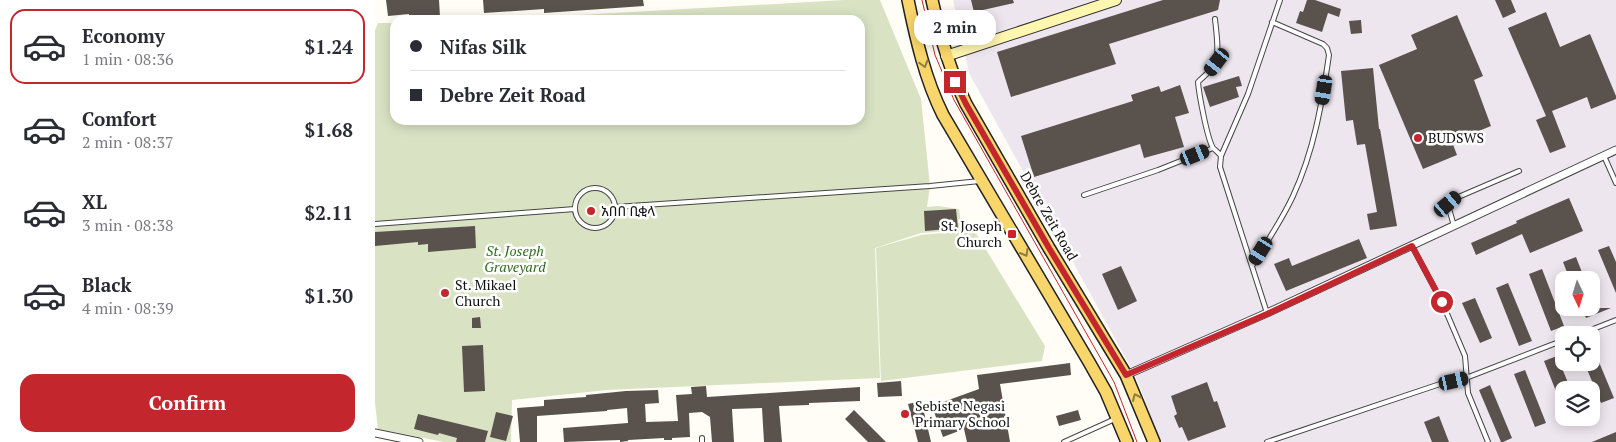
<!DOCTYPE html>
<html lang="en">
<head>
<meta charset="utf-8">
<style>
  :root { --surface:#fff; --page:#f2f2f3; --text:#2b2b33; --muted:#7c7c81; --line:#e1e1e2; --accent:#c4262e }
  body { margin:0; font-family:"PT Serif","Noto Sans Ethiopic",serif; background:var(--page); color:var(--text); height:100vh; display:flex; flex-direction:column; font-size:19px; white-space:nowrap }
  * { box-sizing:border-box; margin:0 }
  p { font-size:16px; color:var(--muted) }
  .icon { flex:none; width:28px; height:28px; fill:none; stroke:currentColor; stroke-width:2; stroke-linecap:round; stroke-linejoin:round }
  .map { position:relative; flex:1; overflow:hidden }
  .panel { display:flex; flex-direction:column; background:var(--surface); width:375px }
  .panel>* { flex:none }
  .hud { position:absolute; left:15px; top:15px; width:475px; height:110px; border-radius:15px; box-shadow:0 2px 12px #0003; display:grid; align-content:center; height:110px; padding:0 20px; background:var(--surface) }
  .needle { width:32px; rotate:176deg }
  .tools { position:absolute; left:1180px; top:271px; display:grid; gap:10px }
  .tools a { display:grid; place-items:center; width:45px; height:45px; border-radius:10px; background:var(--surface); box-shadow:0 2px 12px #0003; font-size:25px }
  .end { position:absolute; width:22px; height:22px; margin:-11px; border:6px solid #c4262e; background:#fff; box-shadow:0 0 0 2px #fff }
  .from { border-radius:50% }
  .bubble { position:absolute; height:35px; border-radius:15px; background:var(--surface); box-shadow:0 2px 12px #0003; font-size:16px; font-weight:800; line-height:35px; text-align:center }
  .car { position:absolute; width:15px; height:30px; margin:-15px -8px; border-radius:6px; box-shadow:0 0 4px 1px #0007; background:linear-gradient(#222 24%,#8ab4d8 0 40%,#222 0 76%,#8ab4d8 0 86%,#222 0) }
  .hud b { display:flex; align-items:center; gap:18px; height:48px; font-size:19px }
  .hud b+b { border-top:1px solid var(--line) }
  .hud i { width:12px; height:12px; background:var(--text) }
  ul { padding:9px 0 0; list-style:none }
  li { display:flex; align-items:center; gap:15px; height:75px; margin:0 10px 8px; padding:0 10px; border:2px solid transparent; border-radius:15px }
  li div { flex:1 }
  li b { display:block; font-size:19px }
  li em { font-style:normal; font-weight:800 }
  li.current { border-color:var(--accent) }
  li>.icon { width:45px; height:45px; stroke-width:1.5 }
  .primary-button { display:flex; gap:10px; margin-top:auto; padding:10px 20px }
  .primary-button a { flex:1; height:58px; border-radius:15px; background:var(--accent); color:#fff; font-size:20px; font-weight:800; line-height:58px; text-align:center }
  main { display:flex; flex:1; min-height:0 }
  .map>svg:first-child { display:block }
  .industrial { fill:#eee6ef; fill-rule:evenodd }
  .cemetery { fill:#d9e3c4 }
  .building { fill:#5a524d }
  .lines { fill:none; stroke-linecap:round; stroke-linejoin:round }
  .service-casing { stroke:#444; stroke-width:6 }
  .minor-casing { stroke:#444; stroke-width:9 }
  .secondary-casing { stroke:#333; stroke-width:12 }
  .primary-casing { stroke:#222; stroke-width:14 }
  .service { stroke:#fff; stroke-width:4 }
  .minor { stroke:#fff; stroke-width:7 }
  .secondary { stroke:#fff6b0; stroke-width:10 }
  .primary { stroke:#f9d66b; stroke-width:11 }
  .tram { stroke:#c4262e; stroke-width:1 }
  .oneway { stroke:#917d42 }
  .route { stroke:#c4262e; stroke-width:6 }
  .poi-dot { fill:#c4262e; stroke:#fff; stroke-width:2 }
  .labels { text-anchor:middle; stroke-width:5; stroke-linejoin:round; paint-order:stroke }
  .poi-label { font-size:14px; fill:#111; stroke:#fff; text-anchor:start }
  .street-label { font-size:14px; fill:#111; stroke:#fff }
  .park-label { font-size:14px; font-style:italic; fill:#2f6b1f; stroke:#fff }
</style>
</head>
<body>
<main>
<section class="panel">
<ul>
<li class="current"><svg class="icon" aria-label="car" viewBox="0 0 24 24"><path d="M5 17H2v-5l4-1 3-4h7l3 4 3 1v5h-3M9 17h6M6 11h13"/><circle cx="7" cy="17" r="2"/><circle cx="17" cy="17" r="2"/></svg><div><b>Economy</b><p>1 min · 08:36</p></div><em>$1.24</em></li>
<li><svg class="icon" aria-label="car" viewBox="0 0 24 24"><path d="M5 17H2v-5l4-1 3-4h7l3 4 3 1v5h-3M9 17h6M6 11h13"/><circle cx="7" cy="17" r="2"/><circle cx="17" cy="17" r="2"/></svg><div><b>Comfort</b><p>2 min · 08:37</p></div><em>$1.68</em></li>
<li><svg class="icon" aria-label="car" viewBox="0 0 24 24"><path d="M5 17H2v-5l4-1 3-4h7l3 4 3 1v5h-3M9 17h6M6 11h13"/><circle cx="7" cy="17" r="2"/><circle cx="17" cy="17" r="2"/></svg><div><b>XL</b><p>3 min · 08:38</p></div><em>$2.11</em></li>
<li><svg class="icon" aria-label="car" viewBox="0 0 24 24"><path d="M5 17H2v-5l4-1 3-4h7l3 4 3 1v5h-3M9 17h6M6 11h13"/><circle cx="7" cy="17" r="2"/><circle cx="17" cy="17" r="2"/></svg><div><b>Black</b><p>4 min · 08:39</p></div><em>$1.30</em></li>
</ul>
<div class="primary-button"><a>Confirm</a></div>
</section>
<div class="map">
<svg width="1241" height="442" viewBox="0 0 1241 442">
  <rect width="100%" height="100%" fill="#fffdf5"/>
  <!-- industrial -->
  <path class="industrial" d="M578,0h663v442h-455l-26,-67 -166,-302zM1189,280h27v28h-27zM1189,335h27v27h-27zM1189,390h27v28h-27z"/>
  <!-- cemetery -->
  <path class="cemetery" d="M469,0h36l41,99 9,87 -3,21 11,-1 21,3 3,21 -41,3 -46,15 5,130 -273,12 -95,10 -1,42h-67l-66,-13 -3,-26v-373l3,-7h17v97h465v-100h-369z
    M599,230l71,116 -3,15 -161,20 -5,-133 45,-13z"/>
  <!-- building -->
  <path class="building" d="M11,0h53l1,17 -9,1v-3l-22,1v-2l-21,2z
    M108,0h160l1,6 -100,7v-4l-60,4z
    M596,0h42l1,3 -40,9z
    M788,0h57l-2,10 -109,34 7,20 -105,33 -14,-45z
    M932,0h8l26,9 -2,8 -11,-4 -6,19 -26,-9 4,-12 3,1z
    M1120,0h16l5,12 -13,6z
    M1171,12l14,35 30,-13 26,62v3l-25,10 -4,-12 -35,14 14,36 -16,6 -14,-33 10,-4 -38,-88z
    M1082,15l26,61 -9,4 17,46 -39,16 5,13 -34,14 -44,-104 38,-16 -6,-14z
    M986,20l1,13 -11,1 -2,-13z
    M998,68l6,61h1l17,97 -27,4 -3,-16 10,-2 -12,-68 -8,1 -4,-25 -7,1 -5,-50z
    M864,76l3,10 -6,1 3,10 -29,10 -7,-20z
    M805,85l9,28 -14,4 9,30 -40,11 -4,-14 -106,33 -13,-41 112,-35 -2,-6 28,-9 2,6z
    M1194,198l14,33 -53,22 -8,-19 -46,21 -5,-12 46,-20 -1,-2z
    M581,209l2,19 -33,3 -1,-20z
    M100,226l1,22 -48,4v-8l-10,1v-3l-43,4v-14z
    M984,239l8,19 -81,33 -12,-27 15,-6 3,8z
    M1234,246l7,16v31l-18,-43z
    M1201,257l9,23h-15l-7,-18z
    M746,266l16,35 -19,9 -16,-36z
    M1167,269l22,57 -13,5 -22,-57z
    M1133,283l24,58 -13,5 -23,-58z
    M1100,298l17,40 -12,5 -18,-40z
    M1207,308h29l-25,10z
    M105,317l1,11h-9v-10z
    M1216,343l23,55 -13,5 -17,-41h7z
    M108,345l2,46 -21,1 -2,-46z
    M1182,356l14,34h-7l-1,19 -19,-48z
    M695,363l1,12 -71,9 10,58h-43l-3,-13 -21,8 -11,-31 47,-17 -2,-14z
    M1150,370l21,53 -11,4 -21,-53z
    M526,381l1,15 -24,1 -1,-14z
    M832,382l7,20 3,-1 9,26 -38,14 -6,-14 -3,1 -5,-12 3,-2 -6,-18z
    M1115,385l22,53 -9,4h-2l-22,-52z
    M331,386l1,11 153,-10v14l-51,2v2l-30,1 3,36h-18l-2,-34 -30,1 2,33h-22l-2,-25 -8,-5 -13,1 1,24 -18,1v2h-8v-2l-36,2v1l-8,1v-2l-56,2 -1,-14 65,-5 -1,-15 -20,2v1l-70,5v26h-17l-3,-34 27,-2v-6l42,-3v-2l40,-4 32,-1 1,13 -14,1 1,18 32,-1 -2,-26 16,-1 -1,-7z
    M546,401l3,11 7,30h-13l-10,-38z
    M479,410l32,32h-18l-23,-23z
    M703,410l3,10 -22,6 -3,-10z
    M121,412l17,4 -7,25 -16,-4z
    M43,414l70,17 -3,11h-29l1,-4 -18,-5 -1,2 -24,-6z
    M1064,416l10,26h-17l-8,-20z
    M1241,432v10h-24z"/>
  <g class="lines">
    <!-- service casing -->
    <g class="service-casing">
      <path id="service" d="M840,19c1,11 5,35 0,45 -4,7 -11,12 -17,18 1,12 9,56 15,66 2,2 6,5 8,8
        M1229,156l12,27
        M200 208a20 20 0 1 1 40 0a20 20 0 1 1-40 0Z
        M709,195l74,-25 55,-22
        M240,207l315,-21 50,-5
        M0,224l200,-15
        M1079,226l-6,-21 8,-7 63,-27
        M1037,246l30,56 23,54 3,37 20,49
        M877,266c14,-23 30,-46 41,-70 21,-45 29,-93 36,-141l-2,-7 -4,-4 -51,-22
        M892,313l-47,-146 1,-11 27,-62 32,-94
        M1203,335l38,-15
        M327,442v-4
        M689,442l51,-23
        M892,442l176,-59 23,-5 98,-38"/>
    </g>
    <!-- minor casing -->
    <g class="minor-casing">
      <path id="minor" d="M751,375l141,-62 349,-163
        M0,433l44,9"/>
    </g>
    <!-- secondary casing -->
    <g class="secondary-casing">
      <path id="secondary" d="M571,56l170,-56"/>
    </g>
    <!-- primary casing -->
    <g class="primary-casing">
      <path id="primary" d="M533,0c8,39 17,79 35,115l146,247 17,30 21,50
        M557,0c8,36 18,71 34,104l83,144 77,127 28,67"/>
    </g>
    <!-- service -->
    <use href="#service" class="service"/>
    <!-- minor -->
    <use href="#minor" class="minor"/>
    <!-- secondary -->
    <use href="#secondary" class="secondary"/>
    <!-- primary -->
    <use href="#primary" class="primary"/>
    <!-- tram -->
    <path class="tram" d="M547,0l13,55 19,45 160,282 23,60"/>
  </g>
  <!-- one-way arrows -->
  <defs><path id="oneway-chevron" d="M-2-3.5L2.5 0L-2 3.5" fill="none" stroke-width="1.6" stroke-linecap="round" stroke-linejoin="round" transform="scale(1.25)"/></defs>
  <g class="oneway">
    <use href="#oneway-chevron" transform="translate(549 64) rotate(74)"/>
    <use href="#oneway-chevron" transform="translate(650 253) rotate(60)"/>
    <use href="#oneway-chevron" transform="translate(761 397) rotate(-114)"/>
  </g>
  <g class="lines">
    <!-- route -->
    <path class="route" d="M580,82l11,22 83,144 77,127 141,-61 145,-68 30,56"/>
  </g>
  <!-- markers -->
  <g class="poi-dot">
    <circle cx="1043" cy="138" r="5"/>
    <circle cx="216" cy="211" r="5"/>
    <rect x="632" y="229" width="10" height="10" rx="2.5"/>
    <circle cx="70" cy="293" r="5"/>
    <circle cx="530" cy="414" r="5"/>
  </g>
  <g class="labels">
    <!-- poi labels -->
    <g class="poi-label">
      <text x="1053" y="143">BUDSWS</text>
      <text x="226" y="216">አበበ ቢቂላ</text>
      <text x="627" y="231" text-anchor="end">St. Joseph<tspan x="627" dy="16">Church</tspan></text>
      <text x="80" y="290">St. Mikael<tspan x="80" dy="16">Church</tspan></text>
      <text x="540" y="411">Sebiste Negasi<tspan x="540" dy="16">Primary School</tspan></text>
    </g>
    <!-- street labels -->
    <g class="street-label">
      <text transform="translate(674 216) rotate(60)" y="5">Debre Zeit Road</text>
    </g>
    <!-- park labels -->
    <g class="park-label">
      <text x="140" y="256">St. Joseph<tspan x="140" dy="16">Graveyard</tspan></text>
    </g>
  </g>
</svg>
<div class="tools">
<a><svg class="needle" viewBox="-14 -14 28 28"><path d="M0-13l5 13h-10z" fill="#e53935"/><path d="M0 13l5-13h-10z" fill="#7c7c81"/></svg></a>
<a><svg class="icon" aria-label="locate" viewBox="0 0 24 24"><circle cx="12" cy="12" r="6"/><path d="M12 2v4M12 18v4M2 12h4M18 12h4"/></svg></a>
<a><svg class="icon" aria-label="layers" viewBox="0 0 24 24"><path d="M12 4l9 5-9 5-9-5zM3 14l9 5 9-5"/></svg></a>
</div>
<i class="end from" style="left:1067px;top:302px"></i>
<i class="end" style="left:580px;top:82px"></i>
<div class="bubble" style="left:539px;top:10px;width:82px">2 min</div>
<i class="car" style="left:842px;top:62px;rotate:217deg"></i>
<i class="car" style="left:949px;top:90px;rotate:189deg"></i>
<i class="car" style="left:820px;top:155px;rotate:68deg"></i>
<i class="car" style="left:1073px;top:204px;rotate:50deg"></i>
<i class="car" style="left:886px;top:251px;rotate:212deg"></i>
<i class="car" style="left:1079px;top:381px;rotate:77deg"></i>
<div class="hud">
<b><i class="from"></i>Nifas Silk</b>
<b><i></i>Debre Zeit Road</b>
</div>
</div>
</main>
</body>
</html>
